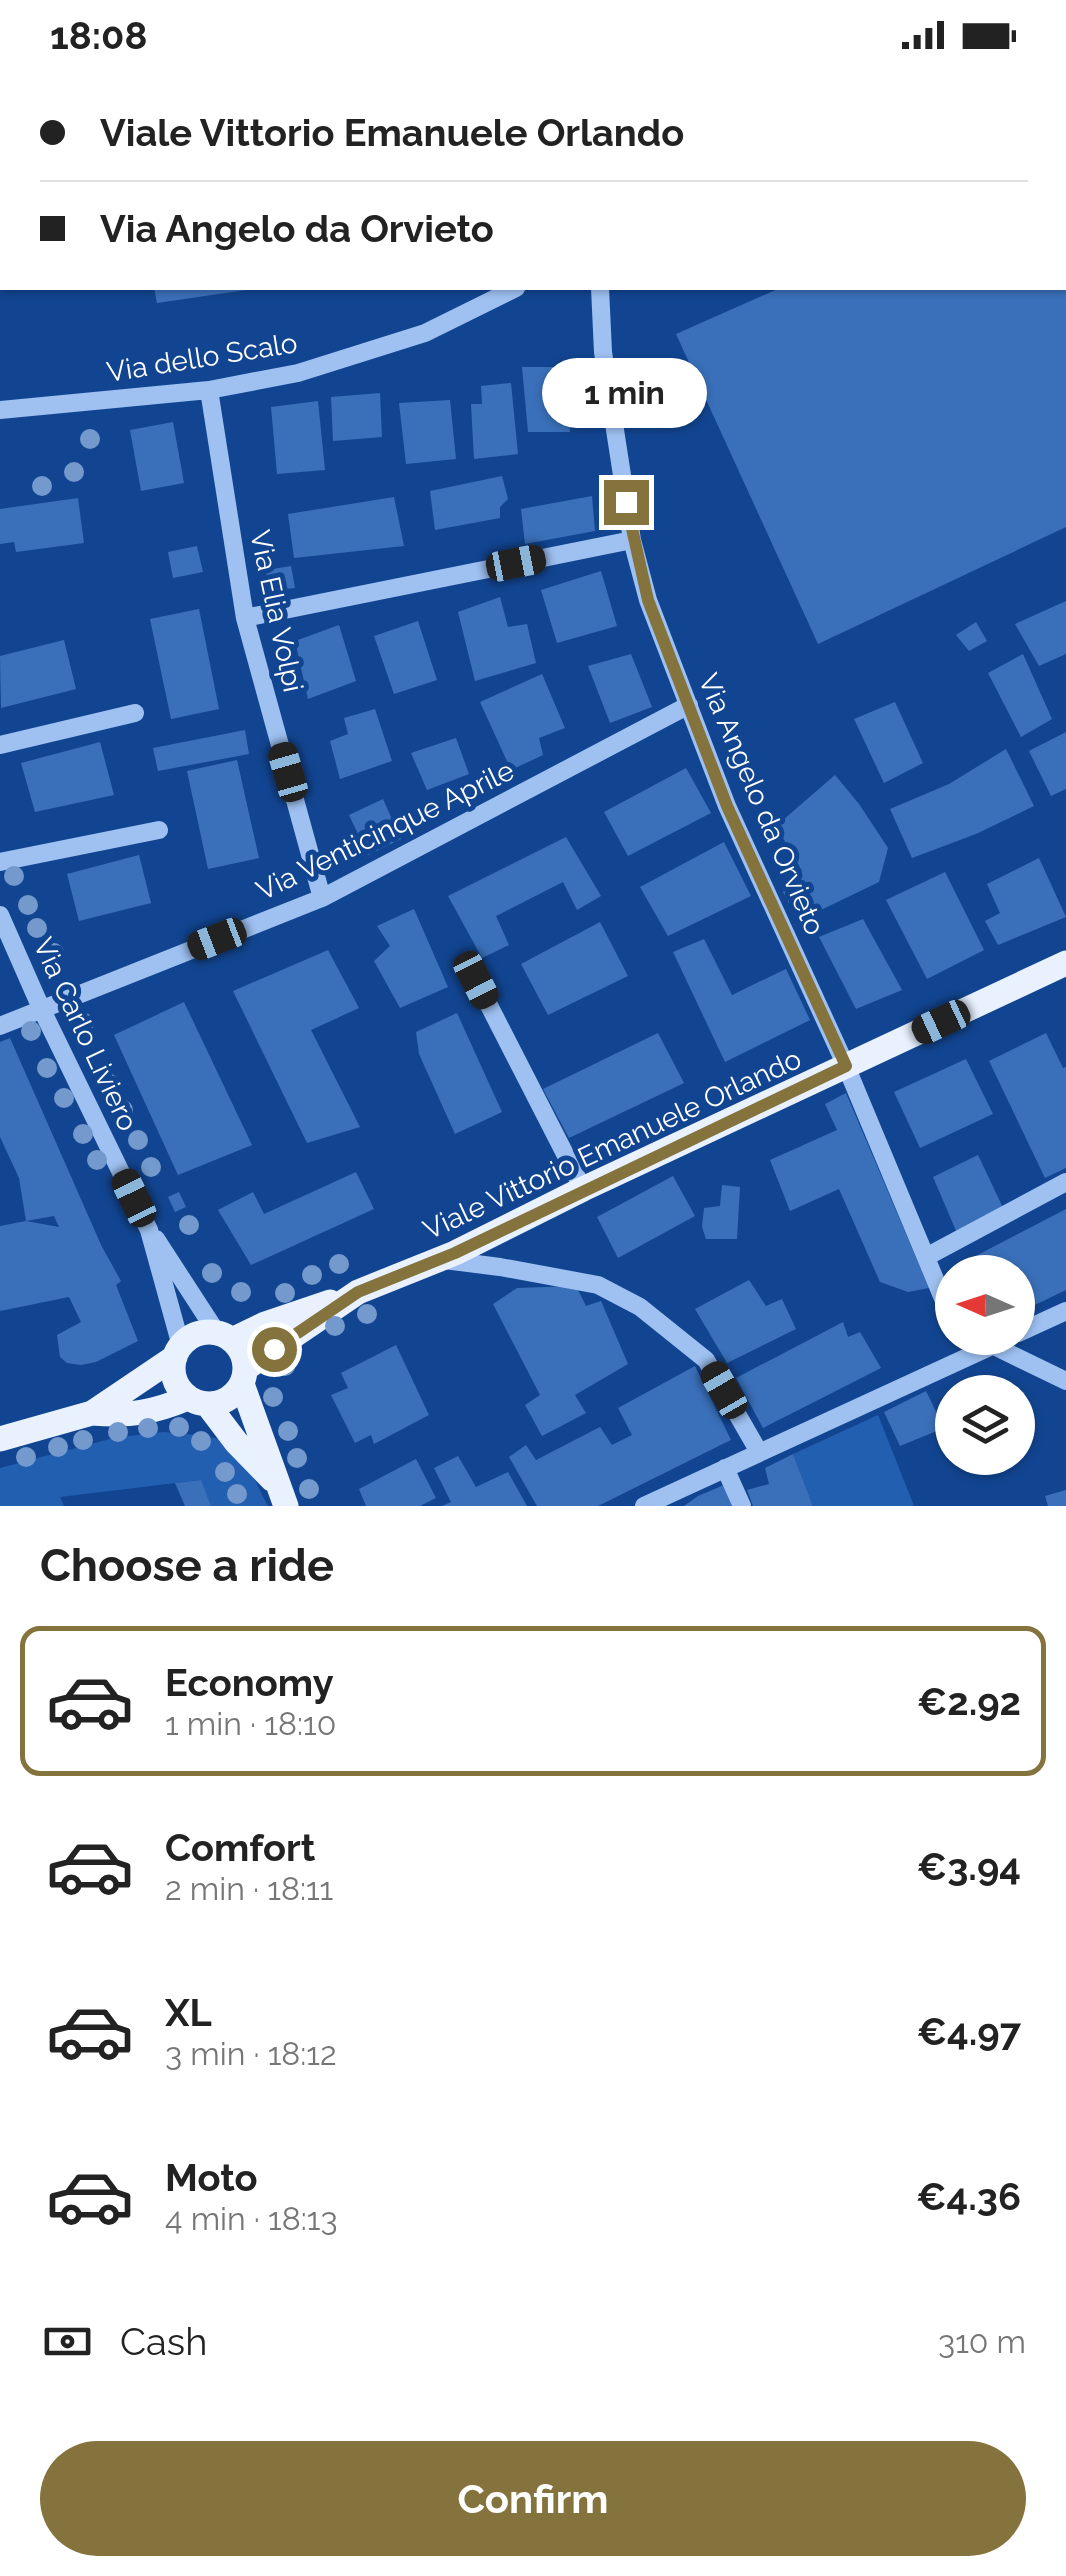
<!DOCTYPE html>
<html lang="en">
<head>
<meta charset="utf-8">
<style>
  :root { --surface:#fff; --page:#f6f6f6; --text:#222; --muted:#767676; --line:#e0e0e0; --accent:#85733d }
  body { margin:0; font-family:Raleway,sans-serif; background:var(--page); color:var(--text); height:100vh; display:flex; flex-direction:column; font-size:38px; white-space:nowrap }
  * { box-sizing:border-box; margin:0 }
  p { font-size:32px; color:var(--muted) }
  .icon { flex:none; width:55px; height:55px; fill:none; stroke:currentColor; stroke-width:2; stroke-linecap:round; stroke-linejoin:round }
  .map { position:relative; height:1436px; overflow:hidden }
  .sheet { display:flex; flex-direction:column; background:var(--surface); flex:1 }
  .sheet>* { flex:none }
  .hud { position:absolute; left:0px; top:0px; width:1068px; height:220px; box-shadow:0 2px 8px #0004; display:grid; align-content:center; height:220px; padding:0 40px; background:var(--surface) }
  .needle { width:65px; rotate:273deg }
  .controls { position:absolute; left:935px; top:1185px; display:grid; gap:20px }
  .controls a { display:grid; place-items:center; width:100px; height:100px; border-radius:50%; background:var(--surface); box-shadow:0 2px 8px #0004; font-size:50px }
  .end { position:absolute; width:45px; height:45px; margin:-22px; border:12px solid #85733d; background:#fff; box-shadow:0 0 0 5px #fff }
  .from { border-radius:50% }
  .bubble { position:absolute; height:70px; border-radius:35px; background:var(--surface); box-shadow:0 2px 8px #0004; font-size:32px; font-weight:700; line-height:70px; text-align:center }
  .car { position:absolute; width:30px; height:60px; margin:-30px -15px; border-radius:12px; box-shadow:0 0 8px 2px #0007; background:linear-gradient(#222 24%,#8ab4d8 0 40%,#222 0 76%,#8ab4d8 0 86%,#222 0) }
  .hud b { display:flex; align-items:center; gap:35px; height:95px; font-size:38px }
  .hud b+b { border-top:2px solid var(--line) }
  .hud i { width:25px; height:25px; background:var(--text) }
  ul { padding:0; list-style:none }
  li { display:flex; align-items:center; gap:30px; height:150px; margin:0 20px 15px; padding:0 20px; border:5px solid transparent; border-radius:20px }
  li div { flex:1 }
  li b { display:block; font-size:38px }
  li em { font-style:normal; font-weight:700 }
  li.active { border-color:var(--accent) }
  li>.icon { width:90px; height:90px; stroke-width:1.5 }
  h2 { padding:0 40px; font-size:45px; line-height:120px }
  .pay { display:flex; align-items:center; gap:25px; height:110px; padding:0 40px; font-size:38px }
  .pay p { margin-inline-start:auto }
  .action { display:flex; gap:20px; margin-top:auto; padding:20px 40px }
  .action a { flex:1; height:115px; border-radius:60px; background:var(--accent); color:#fff; font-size:40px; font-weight:700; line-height:115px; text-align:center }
  .status { display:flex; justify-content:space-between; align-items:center; height:70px; padding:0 50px; background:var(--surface); direction:ltr }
  .status svg { height:28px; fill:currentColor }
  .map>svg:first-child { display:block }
  .green { fill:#235fb1 }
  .building { fill:#3a70ba }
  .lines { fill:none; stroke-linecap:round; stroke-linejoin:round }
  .minor { stroke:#9ec1f2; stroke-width:18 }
  .major { stroke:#e9f1ff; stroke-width:25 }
  .rail-casing { stroke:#fff; stroke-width:11 }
  .rail { stroke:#124591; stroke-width:8; stroke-dasharray:22; stroke-linecap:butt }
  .tree { fill:#7499cc }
  .route { stroke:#85733d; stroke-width:12 }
  .labels { text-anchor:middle; stroke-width:10; stroke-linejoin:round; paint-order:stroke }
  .street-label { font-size:28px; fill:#fff; stroke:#124591 }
</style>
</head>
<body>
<div class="status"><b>18:08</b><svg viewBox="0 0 49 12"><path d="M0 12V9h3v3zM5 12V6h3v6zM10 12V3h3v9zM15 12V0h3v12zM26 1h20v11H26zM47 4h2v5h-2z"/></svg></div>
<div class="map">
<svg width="1066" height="1436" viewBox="0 0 1066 1436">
  <rect width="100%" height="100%" fill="#124591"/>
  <!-- green -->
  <path class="green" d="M878,1345l36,91h-101l-20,-52z
    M163,1362c80,7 69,4 105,74h-57l-11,-26 -140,17 4,9h-64v-38l114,-30z"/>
  <!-- building -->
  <path class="building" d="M154,218h92v2l-89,13z
    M780,218h286v239l-248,117 -142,-310z
    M522,297h43l5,65h-42z
    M511,313l7,71 -44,5 -3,-55h11l-1,-18z
    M380,323l2,44 -49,4 -2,-44z
    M450,330l6,59 -50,5 -7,-61z
    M318,331l7,69 -48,4 -6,-67z
    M173,352l11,61 -43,8 -11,-61z
    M502,406l6,23 -8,8v11l-65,12 -5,-39z
    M592,426l3,35 -70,13 -4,-35z
    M394,427l10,49 -110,12 -6,-44z
    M78,428l6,45 -68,9 -2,-10 -14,2v-35z
    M197,476l6,26 -30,6 -5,-26z
    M291,496l4,22 -27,3 -2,-21z
    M601,501l16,55 -60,17 -16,-53z
    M500,527l8,30 19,-3 9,39 -61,18 -17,-69z
    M1066,531v53l-27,12 -24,-42z
    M199,539l20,100 -48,10 -21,-100z
    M418,551l19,59 -43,14 -20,-58z
    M976,552l11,19 -18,10 -13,-16z
    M339,555l17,56 -48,18 -13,-58z
    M64,570l12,49 -75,19 -1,-52z
    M631,584l21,53 -42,16 -22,-57z
    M1023,584l29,65 -31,18 -33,-64z
    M542,604l23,54 -26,10 4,17 -32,15 -31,-68z
    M895,632l28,61 -39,20 -30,-64z
    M375,639l17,52 -52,18 -10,-38 18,-7 -4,-16z
    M245,660l4,24 -91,17 -5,-23z
    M1066,662v57l-15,7 -22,-45z
    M456,668l13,36 -42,16 -16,-37z
    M100,672l14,53 -79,17 -14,-49z
    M1006,679l28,57 -58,28 -64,24 -22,-49 59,-25z
    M237,690l22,98 -51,11 -21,-98z
    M686,698l25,45 -83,43 -24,-44z
    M835,705l24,29 29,44 -9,34 -81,39 -15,-29 19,-21 -26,-45z
    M383,729l18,40 -33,16 -19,-40z
    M566,767l35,59 -24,14 -14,-28 -67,34 13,29 -27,13 -34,-62z
    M724,772l27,54 -83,40 -28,-49z
    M139,785l12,48 -72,18 -12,-47z
    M1039,788l27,59 -68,28 -13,-24 15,-8 -13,-29z
    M945,802l39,78 -57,29 -41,-79z
    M414,839l34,78 -48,21 -26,-47 16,-15 -13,-20z
    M863,849l39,71 -46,19 -37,-72z
    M600,852l28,54 -80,39 -27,-51z
    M704,869l28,56 54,-26 24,51 -85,42 -52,-110z
    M328,880l31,58 -48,22 49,97 -53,16 -74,-152z
    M184,932l68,143 -74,30 -64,-140z
    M457,943l45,99 -47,22 -36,-80 -3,-22z
    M658,963l26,50 -115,55 -26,-49z
    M1046,963l17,35 3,-1v101l-21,10 -56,-117z
    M10,968l92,209 19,34 -5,4 22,56 -42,21 -15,3 -14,-2 -7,-6 -3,-22 24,-13 -12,-25 -69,14v-85l26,-5 33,6 -5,-11 -28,5 -7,-43 -19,-41v-95z
    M966,989l27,55 -73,34 -26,-56z
    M846,1023l83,195 -21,4 -28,-10 -41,-93 -49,22 -20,-51 67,-30 -12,-26z
    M978,1085l27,57 -48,21 -24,-56z
    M356,1102l18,37 -123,56 -33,-55 35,-18 11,22z
    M673,1106l22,40 -77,42 -21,-41z
    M722,1115l18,2 -3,52h-31l-4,-12 2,-19 16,-2z
    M179,1122l7,15 -11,5 -7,-15z
    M1066,1139v81l-48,23v-41h-49l-5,-10z
    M749,1210l17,26 16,-7 14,30 -69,34 -32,-54z
    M576,1216l10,20 15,-5 27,63 -53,31 11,18 -44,23 -17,-31 15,-10 -47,-91 24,-16z
    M843,1252l5,15 12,-5 21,36 -118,60 -27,-50z
    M396,1275l33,70 -55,29 -3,-9 -16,8 -24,-48 17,-7 -7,-15z
    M695,1296l36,74 -133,66h-61l-28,-49 17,-12 10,15 64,-33 12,18 20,-10 -14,-27z
    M992,1307l32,15 6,28 -12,7v-35h-58z
    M926,1321l18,37 -44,18 -16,-34z
    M793,1384l20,52h-60l-6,-16 22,-6 -4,-16z
    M458,1386l18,31 32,-15 19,34h-85l9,-4 -17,-34z
    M416,1389l20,39 -16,8h-54l-7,-17z
    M201,1410l10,26h-26l-10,-23z
    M724,1415l8,21h-48l14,-10z
    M1066,1420v16h-18l-3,-10z"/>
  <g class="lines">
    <!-- minor -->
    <path class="minor" d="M409,2l16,-2
      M0,66h2
      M600,218l3,64 29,188 16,60 79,206 119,260 106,254
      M209,320l36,228 77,280
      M0,340l209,-20 89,-17 127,-40 91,-45
      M245,548l387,-78
      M0,675l135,-32
      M0,792l159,-32
      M0,845l41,93 108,222 32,116
      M476,910l107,209
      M0,956l322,-128 367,-193
      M156,1169l61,94
      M926,1187l140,-75
      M444,1190l56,7 98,18 42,22 66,53 53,92
      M1018,1263l48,-22
      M992,1275l74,36
      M725,1398l17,38
      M644,1436l365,-168"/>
    <!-- major -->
    <path class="major" d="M173 1298a36 36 0 1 1 72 0a36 36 0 1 1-72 0Z
      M232,1270l33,-16 65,-22
      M246,1298l112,-76 97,-39 128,-64 483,-226
      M242,1314l44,122
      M208,1335l28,37 36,37
      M92,1343c39,3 60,0 96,-15
      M0,1369l92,-26 83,-56"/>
    <!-- rail casing -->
    <g class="rail-casing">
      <path id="rail" d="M993,2l63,-2
        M0,113h2
        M0,143h2
        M0,160h2"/>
    </g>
    <!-- rail -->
    <use href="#rail" class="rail"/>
  </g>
  <!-- trees -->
  <g class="tree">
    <circle cx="90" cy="369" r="10"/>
    <circle cx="74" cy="402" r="10"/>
    <circle cx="42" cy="416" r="10"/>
    <circle cx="14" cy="806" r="10"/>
    <circle cx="28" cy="835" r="10"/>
    <circle cx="37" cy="858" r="10"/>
    <circle cx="54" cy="883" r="10"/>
    <circle cx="84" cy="953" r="10"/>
    <circle cx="31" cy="961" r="10"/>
    <circle cx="47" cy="998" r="10"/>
    <circle cx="108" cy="1013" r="10"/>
    <circle cx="64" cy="1028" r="10"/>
    <circle cx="123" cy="1040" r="10"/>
    <circle cx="83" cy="1064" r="10"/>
    <circle cx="138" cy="1070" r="10"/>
    <circle cx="97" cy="1090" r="10"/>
    <circle cx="151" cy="1097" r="10"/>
    <circle cx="189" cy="1155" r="10"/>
    <circle cx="339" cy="1194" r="10"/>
    <circle cx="212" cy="1203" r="10"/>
    <circle cx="312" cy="1205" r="10"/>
    <circle cx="241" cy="1222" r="10"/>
    <circle cx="285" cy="1223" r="10"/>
    <circle cx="367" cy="1244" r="10"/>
    <circle cx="335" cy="1256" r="10"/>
    <circle cx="285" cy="1296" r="10"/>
    <circle cx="273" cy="1327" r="10"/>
    <circle cx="179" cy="1357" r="10"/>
    <circle cx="148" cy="1358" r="10"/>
    <circle cx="288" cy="1361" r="10"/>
    <circle cx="118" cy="1362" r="10"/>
    <circle cx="83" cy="1370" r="10"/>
    <circle cx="201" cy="1371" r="10"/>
    <circle cx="58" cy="1377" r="10"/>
    <circle cx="26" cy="1387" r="10"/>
    <circle cx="297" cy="1388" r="10"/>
    <circle cx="225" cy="1402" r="10"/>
    <circle cx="309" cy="1419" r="10"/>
    <circle cx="237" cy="1424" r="10"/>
  </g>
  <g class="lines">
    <!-- route -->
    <path class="route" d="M274,1279l84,-57 97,-39 391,-187 -119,-260 -79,-206 -22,-98"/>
  </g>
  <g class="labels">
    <!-- street labels -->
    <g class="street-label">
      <text transform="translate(202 287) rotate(-9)" y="10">Via dello Scalo</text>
      <text transform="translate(277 541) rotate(78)" y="10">Via Elia Volpi</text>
      <text transform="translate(762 734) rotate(67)" y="10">Via Angelo da Orvieto</text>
      <text transform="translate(385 760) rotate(-26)" y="10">Via Venticinque Aprile</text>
      <text transform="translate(86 964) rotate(65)" y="10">Via Carlo Liviero</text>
      <text transform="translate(612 1074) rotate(-25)" y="10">Viale Vittorio Emanuele Orlando</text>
    </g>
  </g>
</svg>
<div class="controls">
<a><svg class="needle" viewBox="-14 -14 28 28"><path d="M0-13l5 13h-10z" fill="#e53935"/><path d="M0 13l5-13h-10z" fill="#767676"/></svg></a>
<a><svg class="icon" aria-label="layers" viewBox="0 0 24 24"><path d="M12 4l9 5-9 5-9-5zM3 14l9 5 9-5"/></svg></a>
</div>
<i class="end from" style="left:274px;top:1279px"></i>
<i class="end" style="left:626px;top:432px"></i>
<div class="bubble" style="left:542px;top:288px;width:165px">1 min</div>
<i class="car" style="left:516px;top:493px;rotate:79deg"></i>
<i class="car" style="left:288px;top:702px;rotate:344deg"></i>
<i class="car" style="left:217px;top:869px;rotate:249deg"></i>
<i class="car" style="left:476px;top:910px;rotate:153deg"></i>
<i class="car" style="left:941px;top:952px;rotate:245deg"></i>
<i class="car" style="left:134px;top:1128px;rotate:334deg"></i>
<i class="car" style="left:724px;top:1320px;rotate:330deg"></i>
<div class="hud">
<b><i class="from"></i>Viale Vittorio Emanuele Orlando</b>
<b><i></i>Via Angelo da Orvieto</b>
</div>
</div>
<section class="sheet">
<h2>Choose a ride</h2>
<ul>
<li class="active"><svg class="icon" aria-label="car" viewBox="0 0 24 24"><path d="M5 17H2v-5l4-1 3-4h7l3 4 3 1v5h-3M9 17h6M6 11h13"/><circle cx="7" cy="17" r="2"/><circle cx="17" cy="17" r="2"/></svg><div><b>Economy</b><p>1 min · 18:10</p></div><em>€2.92</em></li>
<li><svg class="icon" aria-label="car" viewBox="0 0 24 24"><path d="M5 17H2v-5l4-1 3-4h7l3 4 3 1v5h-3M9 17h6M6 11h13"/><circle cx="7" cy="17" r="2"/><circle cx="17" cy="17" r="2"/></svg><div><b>Comfort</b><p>2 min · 18:11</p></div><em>€3.94</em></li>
<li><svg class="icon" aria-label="car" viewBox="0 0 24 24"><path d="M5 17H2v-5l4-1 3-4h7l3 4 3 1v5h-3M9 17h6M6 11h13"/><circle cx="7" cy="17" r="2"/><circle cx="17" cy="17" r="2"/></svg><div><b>XL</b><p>3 min · 18:12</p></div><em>€4.97</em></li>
<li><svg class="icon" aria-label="car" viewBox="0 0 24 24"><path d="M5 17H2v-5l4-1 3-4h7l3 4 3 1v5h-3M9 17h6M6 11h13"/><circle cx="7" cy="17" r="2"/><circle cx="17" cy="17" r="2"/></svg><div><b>Moto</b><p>4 min · 18:13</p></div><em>€4.36</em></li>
</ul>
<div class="pay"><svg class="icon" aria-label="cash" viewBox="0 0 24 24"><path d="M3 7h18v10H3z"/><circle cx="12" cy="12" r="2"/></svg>Cash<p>310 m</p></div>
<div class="action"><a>Confirm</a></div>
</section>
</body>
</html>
